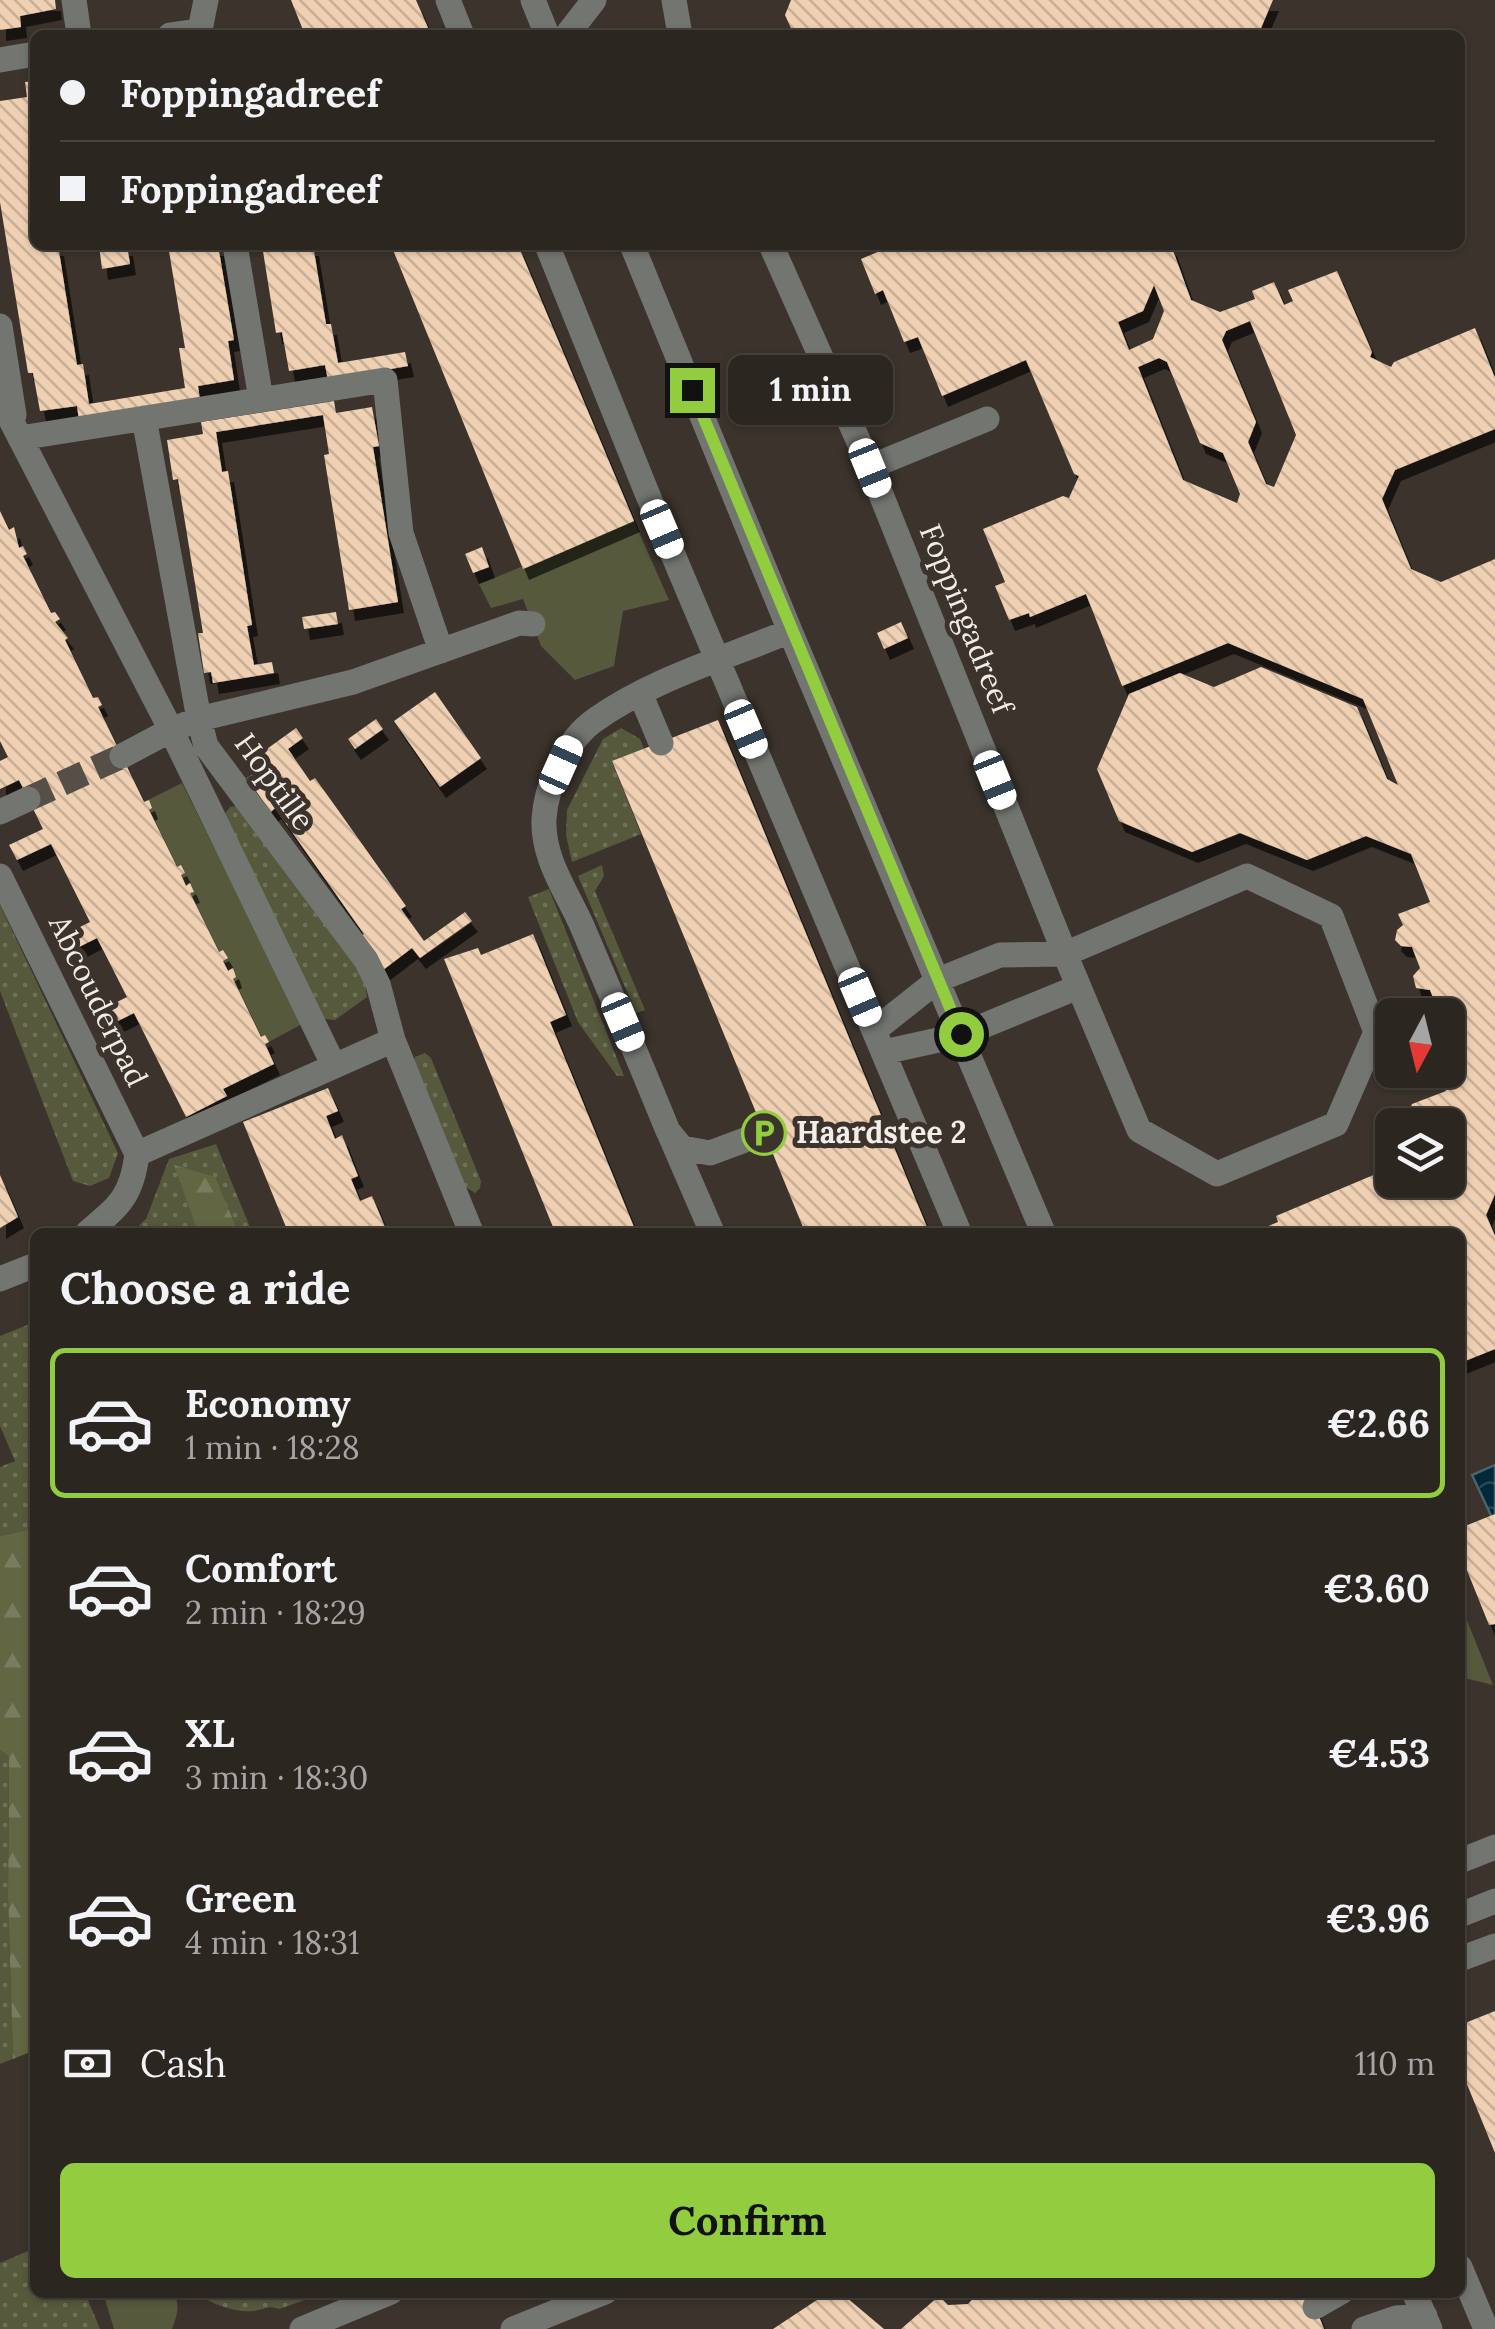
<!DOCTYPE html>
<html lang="en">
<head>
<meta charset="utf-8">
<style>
  :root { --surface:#2c2621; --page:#342e2a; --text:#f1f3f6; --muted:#a6a5a5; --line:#48433f; --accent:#91cd3f }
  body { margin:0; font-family:Lora,serif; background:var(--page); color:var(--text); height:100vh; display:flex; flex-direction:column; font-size:38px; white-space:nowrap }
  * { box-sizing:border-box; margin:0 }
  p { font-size:32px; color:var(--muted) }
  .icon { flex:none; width:55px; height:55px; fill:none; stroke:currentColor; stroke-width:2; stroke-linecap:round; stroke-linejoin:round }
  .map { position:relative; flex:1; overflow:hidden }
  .side { position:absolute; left:30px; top:1228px; width:1435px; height:1070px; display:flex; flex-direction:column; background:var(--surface); border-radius:15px; box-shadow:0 2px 8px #0004,0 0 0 2px var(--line) }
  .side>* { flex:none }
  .guide { position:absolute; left:30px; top:30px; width:1435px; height:220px; border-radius:15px; box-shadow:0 2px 8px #0004,0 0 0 2px var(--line); display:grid; align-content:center; height:220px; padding:0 30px; background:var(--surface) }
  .needle { width:65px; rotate:187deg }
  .fabs { position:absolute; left:1375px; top:998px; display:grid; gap:20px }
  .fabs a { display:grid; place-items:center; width:90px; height:90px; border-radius:15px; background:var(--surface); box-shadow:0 2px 8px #0004,0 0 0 2px var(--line); font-size:50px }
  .end { position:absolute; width:45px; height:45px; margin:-22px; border:12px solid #91cd3f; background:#111; box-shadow:0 0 0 5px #111 }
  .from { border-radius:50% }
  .bubble { position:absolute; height:70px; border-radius:15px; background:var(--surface); box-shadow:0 2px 8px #0004,0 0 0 2px var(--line); font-size:32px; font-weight:700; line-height:70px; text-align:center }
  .car { position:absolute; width:30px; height:60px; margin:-30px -15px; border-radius:12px; box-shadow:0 0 8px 2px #0007; background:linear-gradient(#fff 24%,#345 0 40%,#fff 0 76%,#345 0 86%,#fff 0) }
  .guide b { display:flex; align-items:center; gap:35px; height:95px; font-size:38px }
  .guide b+b { border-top:2px solid var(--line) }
  .guide i { width:25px; height:25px; background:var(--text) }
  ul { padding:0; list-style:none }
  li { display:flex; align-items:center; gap:30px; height:150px; margin:0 20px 15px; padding:0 10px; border:5px solid transparent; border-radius:15px }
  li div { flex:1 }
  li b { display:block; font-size:38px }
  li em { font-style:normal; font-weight:700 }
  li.active { border-color:var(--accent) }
  li>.icon { width:90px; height:90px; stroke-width:1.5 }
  h2 { padding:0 30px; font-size:45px; line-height:120px }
  .pay { display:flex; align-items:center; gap:25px; height:110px; padding:0 30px; font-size:38px }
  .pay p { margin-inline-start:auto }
  .primary-button { display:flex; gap:20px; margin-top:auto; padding:20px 30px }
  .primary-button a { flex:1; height:115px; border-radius:15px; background:var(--accent); color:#111; font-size:40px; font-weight:700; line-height:115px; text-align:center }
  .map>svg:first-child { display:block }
  .grass { fill:url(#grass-dots) }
  .forest { fill:url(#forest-firs) }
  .garden { fill:#56593c }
  .water { fill:url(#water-waves); stroke:#4a636e; stroke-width:2.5 }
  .building { fill:url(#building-back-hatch); fill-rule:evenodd; filter:url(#shadow) }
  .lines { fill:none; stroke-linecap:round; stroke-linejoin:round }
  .minor-tunnel { stroke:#564f48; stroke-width:25; stroke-dasharray:25 12; stroke-linecap:butt }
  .minor { stroke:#737571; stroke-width:25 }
  .route { stroke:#91cd3f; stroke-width:12 }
  .labels { text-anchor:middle; stroke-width:10; stroke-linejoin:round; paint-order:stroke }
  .street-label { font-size:30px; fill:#f2ede9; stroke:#3b332c }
  .poi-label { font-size:30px; font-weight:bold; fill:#f2ede9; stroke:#3b332c; text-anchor:start }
</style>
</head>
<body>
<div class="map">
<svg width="1495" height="2329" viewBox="0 0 1495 2329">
  <defs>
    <pattern id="grass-dots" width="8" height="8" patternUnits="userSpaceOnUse" patternTransform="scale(2.5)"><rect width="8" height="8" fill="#56593c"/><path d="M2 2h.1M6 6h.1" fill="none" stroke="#6f7158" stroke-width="1.8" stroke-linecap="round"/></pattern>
    <pattern id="forest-firs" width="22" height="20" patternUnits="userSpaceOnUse" patternTransform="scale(2.5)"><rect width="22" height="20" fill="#626643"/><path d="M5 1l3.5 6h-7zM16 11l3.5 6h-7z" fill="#797c5e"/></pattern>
    <pattern id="water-waves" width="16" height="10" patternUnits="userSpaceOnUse" patternTransform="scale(2.5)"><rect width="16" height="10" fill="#02283a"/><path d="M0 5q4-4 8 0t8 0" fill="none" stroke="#274856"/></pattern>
    <pattern id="building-back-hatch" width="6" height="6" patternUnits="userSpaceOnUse" patternTransform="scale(2.5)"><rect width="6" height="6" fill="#efd0b2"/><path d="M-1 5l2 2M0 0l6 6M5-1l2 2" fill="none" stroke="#c6ae97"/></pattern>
    <filter id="shadow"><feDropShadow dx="6" dy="11" stdDeviation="0" flood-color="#0009"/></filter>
  </defs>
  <rect width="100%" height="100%" fill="#3b332c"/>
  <!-- grass -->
  <path class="grass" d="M621,728l19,11 4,10 -32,13 29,72 -69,28 -6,-27 1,-25 36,-71z
    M237,806l8,4 120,170 2,17 -32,23 -10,-1 -4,-6 -97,-198 6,-8z
    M602,865l2,11 -9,15 50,119 -9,3 -58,-137z
    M549,889l75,187h-7l-39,-54 -50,-125z
    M0,905l118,248 -9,25 -19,8 -17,-5 -73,-190z
    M425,1053l6,5 50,123 -1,7 -5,5 -11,-7 -51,-122 2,-7z
    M216,1144l36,88h-120l14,-13 23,-60z
    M35,1322v206l-35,8v-69l15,-6 -15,-35v-90z
    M0,1750l9,7 -1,139 5,163 -13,5z
    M35,2248v44l50,1 15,36h-100v-66z
    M196,2293h109l3,6 -29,10c-10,-4 -14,0 -25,2 -19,2 -43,-7 -58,-18z"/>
  <!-- forest -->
  <path class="forest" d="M174,1165l41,12 23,55h-40z
    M35,1528v522l-22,9 -5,-163 1,-139 -9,-7v-214z"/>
  <!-- garden -->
  <path class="garden" d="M634,521l35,79 -46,11 -9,55 -39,14 -34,-34 -18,-47 -32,9 -12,-24z
    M182,783l120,241 -37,20 -121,-242z
    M1460,1603l33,82 -33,-8z
    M103,2293h70c8,11 4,23 -1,36h-58z"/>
  <!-- water -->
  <path class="water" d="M1495,1465v59l-23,-49z"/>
  <!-- building -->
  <path class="building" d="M0,0h55l1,9 -36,7 1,11 -21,3z
    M291,0h125l15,35h-126z
    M791,0h482l-15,35h-464l-9,-20z
    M35,81v164h23l19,120 6,-1 6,40 96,-16 -6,-40h6l-17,-103h50l16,95 -6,1 6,39 -36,6 2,14 -121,20 -2,-14 -37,5 -7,-38h-5l-28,-171v-101l27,-4 -2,-15z
    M99,245h28l3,19 -28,5z
    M262,245h51l13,79h5l7,39 67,-11 3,14 -80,14 -3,-15 -36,6 -7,-39 -6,1z
    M391,245h127l116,276 -111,48z
    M878,245h293l20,55 29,12 35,-13 -3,-8 22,-9 10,23 9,-4 -5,-11 49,-19 35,81 -2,5 21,10 3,-5 81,-34 20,50v51l-100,41 -13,29 29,70 30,13 54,-23v635l-9,21 9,21v113l-35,14v-131h-207l25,-10 -2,-6 107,-45 9,-21v30h56v-55h-45l9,-21 34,-13 -8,-21h10v-30l5,-2 6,-14 -11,4v-13h-8l-10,-25 -14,-2 -3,-12 7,-8 -8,-21 -11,-1 -6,-6 2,-10 6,-5 -5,-11 32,-12 -19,-48 -45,-18 -59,24 -67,-27 -48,19 -73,-31 -22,-52 32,-75 51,-21 34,14 47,-20 96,40 30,72 11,6 -35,-86 -135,-56 -106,43 -36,-92 -56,23 -1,-4 -20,7 -14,-34 10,-4 -22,-53 80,-33 6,2 10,-22 -5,-2 -48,-114 -84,36 -24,-59 -14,5 -21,-52 -8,4 -14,-35 19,-8zM1154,285l10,26 -11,28 -24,11 -11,-28 25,-11zM1250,321l46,114 -22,52 -8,-3 -18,-42 8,-20 -34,-82 4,-9zM1159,358l8,4 33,81 23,10 17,41 -3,9 -54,-23 -45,-113z
    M334,401l2,12 36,-6 7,39 -6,1 25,155 -49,8 -25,-155 5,-1 -6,-39 -107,17 6,40 6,-1 6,38 18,116 -5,1 7,39 18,-3 2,11 -61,10 -2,-11 -7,1 -6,-40h5l-25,-154 -5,1 -6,-40 36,-6 -2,-12z
    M0,511l9,19 5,-3 5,21 4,-2 4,8 -4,2 28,57 4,-1 5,7 -5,3 13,16 -3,2 28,58 5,-1 4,8 -4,2 46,95 5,-2 3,8 -3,2 28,57 4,-2 4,8 -4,2 5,11 4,-3 4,9 -4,1 29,59 4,-2 5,8 -5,3 5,10 5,-3 3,9 -3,2 28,58 4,-2 4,7 -4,2 9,20 -51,25 4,7 -41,21 -52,-104 -34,17 -7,-16 34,-17 -30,-59 -34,17 -7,-16 34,-17 -39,-78 -34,16 -8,-15 34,-16 -24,-49 -19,9v-28l8,-4 -8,-16z
    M482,547l7,20 -16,6 -8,-19z
    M336,612l2,12 -34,5 -2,-12z
    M901,622l7,16 -24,11 -7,-16z
    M435,692l46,66 -41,29 -46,-66z
    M376,719l7,10 -28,20 -7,-10z
    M718,720l211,512h-124l-193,-471z
    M296,728l7,10 -15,11 22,32 5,-3 23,32 68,96 -5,3 23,32 41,-29 7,9 -52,37 -8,-10 -29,22 -24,-33 5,-3 -89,-126 -4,4 -24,-34 6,-4 -7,-10z
    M533,934l33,81 -16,7 86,210h-81l-111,-273 34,-11 3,7z
    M328,1088l10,23 -12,5 9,23 7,-4 8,21 8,20 -7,3 9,22 12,-5 15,36h-99l-45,-110z
    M0,1175l18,42 -18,11z
    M1495,1514v110l-6,1 -29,-72v-25z
    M1495,2011v142l-35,-86v-42z
    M829,2292h11l44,37h-111z
    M979,2292h335l-2,7 12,30h-423l38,-33 9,9 20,-1z"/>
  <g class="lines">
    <!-- minor-tunnel -->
    <path class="minor-tunnel" d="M28,799l94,-43"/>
    <!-- minor -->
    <path class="minor" d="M74,0l5,35
      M448,0l14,35
      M533,0l14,35
      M674,0l6,35
      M170,35l28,-4
      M199,35l7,-35
      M567,35l27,-35
      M0,60l35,-6
      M235,245l26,154
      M547,245l100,248 312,739
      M632,245l158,386 253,601
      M771,245l99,222 195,487 74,176 78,44 119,-50 40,-92 -45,-116 -84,-40 -182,78 -65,1 -62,25 -63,50
      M0,326l14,89
      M0,399l171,331 163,336
      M144,418l55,301 7,27 160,214 12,24 15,56 78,192
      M20,438l365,-58 16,153 40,118
      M870,467l117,-48
      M640,693l21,50
      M122,756l49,-26 28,-11 154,-37 166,-59 14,1
      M0,812l28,-13
      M0,876l137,278
      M884,1052l77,-17 117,-48
      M764,1133l-54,20 -28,-5 -14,-17c-28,-69 -57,-137 -86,-205 -15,-34 -40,-68 -38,-107 2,-34 23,-80 51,-99 57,-41 131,-62 195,-89
      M670,1135l42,97
      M137,1154l256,-114
      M88,1232c31,-26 44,-36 49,-78
      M0,1279l35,-14
      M1460,1861l35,-14
      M1460,1915l35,-14
      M1460,1959l35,-13
      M1460,2267l26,62
      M1414,2292l16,37
      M1315,2307l26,-15
      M302,2329l89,-37
      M513,2329l92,-37
      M1364,2329l32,-11 29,-2"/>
  </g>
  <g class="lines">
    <!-- route -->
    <path class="route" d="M692,390l269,644"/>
  </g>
  <!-- icons -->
  <defs>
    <g id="parking-ring" transform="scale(2.25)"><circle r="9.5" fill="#3b332c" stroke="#91cd3f" stroke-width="1.5"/><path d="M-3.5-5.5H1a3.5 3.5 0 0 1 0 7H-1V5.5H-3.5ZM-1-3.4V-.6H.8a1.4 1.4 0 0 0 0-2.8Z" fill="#91cd3f"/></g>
  </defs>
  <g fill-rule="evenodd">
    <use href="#parking-ring" x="764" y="1133"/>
  </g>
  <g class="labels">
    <!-- street labels -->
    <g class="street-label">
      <text transform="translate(966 619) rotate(68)" y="10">Foppingadreef</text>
      <text transform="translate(274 782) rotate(54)" y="10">Hoptille</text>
      <text transform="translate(98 1001) rotate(64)" y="10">Abcouderpad</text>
    </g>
    <!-- poi labels -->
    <g class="poi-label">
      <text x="796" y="1143">Haardstee 2</text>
    </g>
  </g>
</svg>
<div class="fabs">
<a><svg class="needle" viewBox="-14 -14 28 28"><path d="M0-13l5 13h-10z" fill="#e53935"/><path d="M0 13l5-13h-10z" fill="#a6a5a5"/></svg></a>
<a><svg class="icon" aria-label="layers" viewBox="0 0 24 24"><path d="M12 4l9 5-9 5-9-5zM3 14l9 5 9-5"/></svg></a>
</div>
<i class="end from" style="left:961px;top:1034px"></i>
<i class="end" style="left:692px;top:390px"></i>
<div class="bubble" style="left:728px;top:355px;width:165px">1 min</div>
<i class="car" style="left:870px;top:468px;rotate:158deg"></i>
<i class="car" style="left:662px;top:529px;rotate:157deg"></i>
<i class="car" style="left:746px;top:729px;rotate:157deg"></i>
<i class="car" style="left:561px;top:765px;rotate:24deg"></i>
<i class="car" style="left:995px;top:780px;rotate:158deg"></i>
<i class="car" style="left:860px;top:997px;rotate:157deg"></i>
<i class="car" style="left:623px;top:1022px;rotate:157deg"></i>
<div class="guide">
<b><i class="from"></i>Foppingadreef</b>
<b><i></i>Foppingadreef</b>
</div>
<section class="side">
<h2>Choose a ride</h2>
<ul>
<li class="active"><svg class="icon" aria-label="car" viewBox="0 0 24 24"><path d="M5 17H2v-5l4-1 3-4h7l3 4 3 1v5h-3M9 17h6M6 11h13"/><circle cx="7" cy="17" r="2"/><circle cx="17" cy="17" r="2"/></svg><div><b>Economy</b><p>1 min · 18:28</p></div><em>€2.66</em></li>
<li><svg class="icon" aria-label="car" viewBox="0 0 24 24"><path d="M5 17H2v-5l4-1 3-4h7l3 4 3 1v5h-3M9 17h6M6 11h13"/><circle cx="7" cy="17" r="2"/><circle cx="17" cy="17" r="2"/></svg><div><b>Comfort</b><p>2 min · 18:29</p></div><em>€3.60</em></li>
<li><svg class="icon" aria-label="car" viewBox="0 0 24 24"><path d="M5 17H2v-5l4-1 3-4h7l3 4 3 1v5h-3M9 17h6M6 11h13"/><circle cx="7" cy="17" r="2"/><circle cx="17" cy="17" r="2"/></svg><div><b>XL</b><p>3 min · 18:30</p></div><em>€4.53</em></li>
<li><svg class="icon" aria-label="car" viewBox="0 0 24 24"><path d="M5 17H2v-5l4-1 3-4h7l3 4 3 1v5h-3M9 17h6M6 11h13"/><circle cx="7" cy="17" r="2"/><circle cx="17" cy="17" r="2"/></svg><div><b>Green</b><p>4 min · 18:31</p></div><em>€3.96</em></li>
</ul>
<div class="pay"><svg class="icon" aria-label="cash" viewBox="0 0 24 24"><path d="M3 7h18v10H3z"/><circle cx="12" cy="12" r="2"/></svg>Cash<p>110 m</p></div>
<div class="primary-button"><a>Confirm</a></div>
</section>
</div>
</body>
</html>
